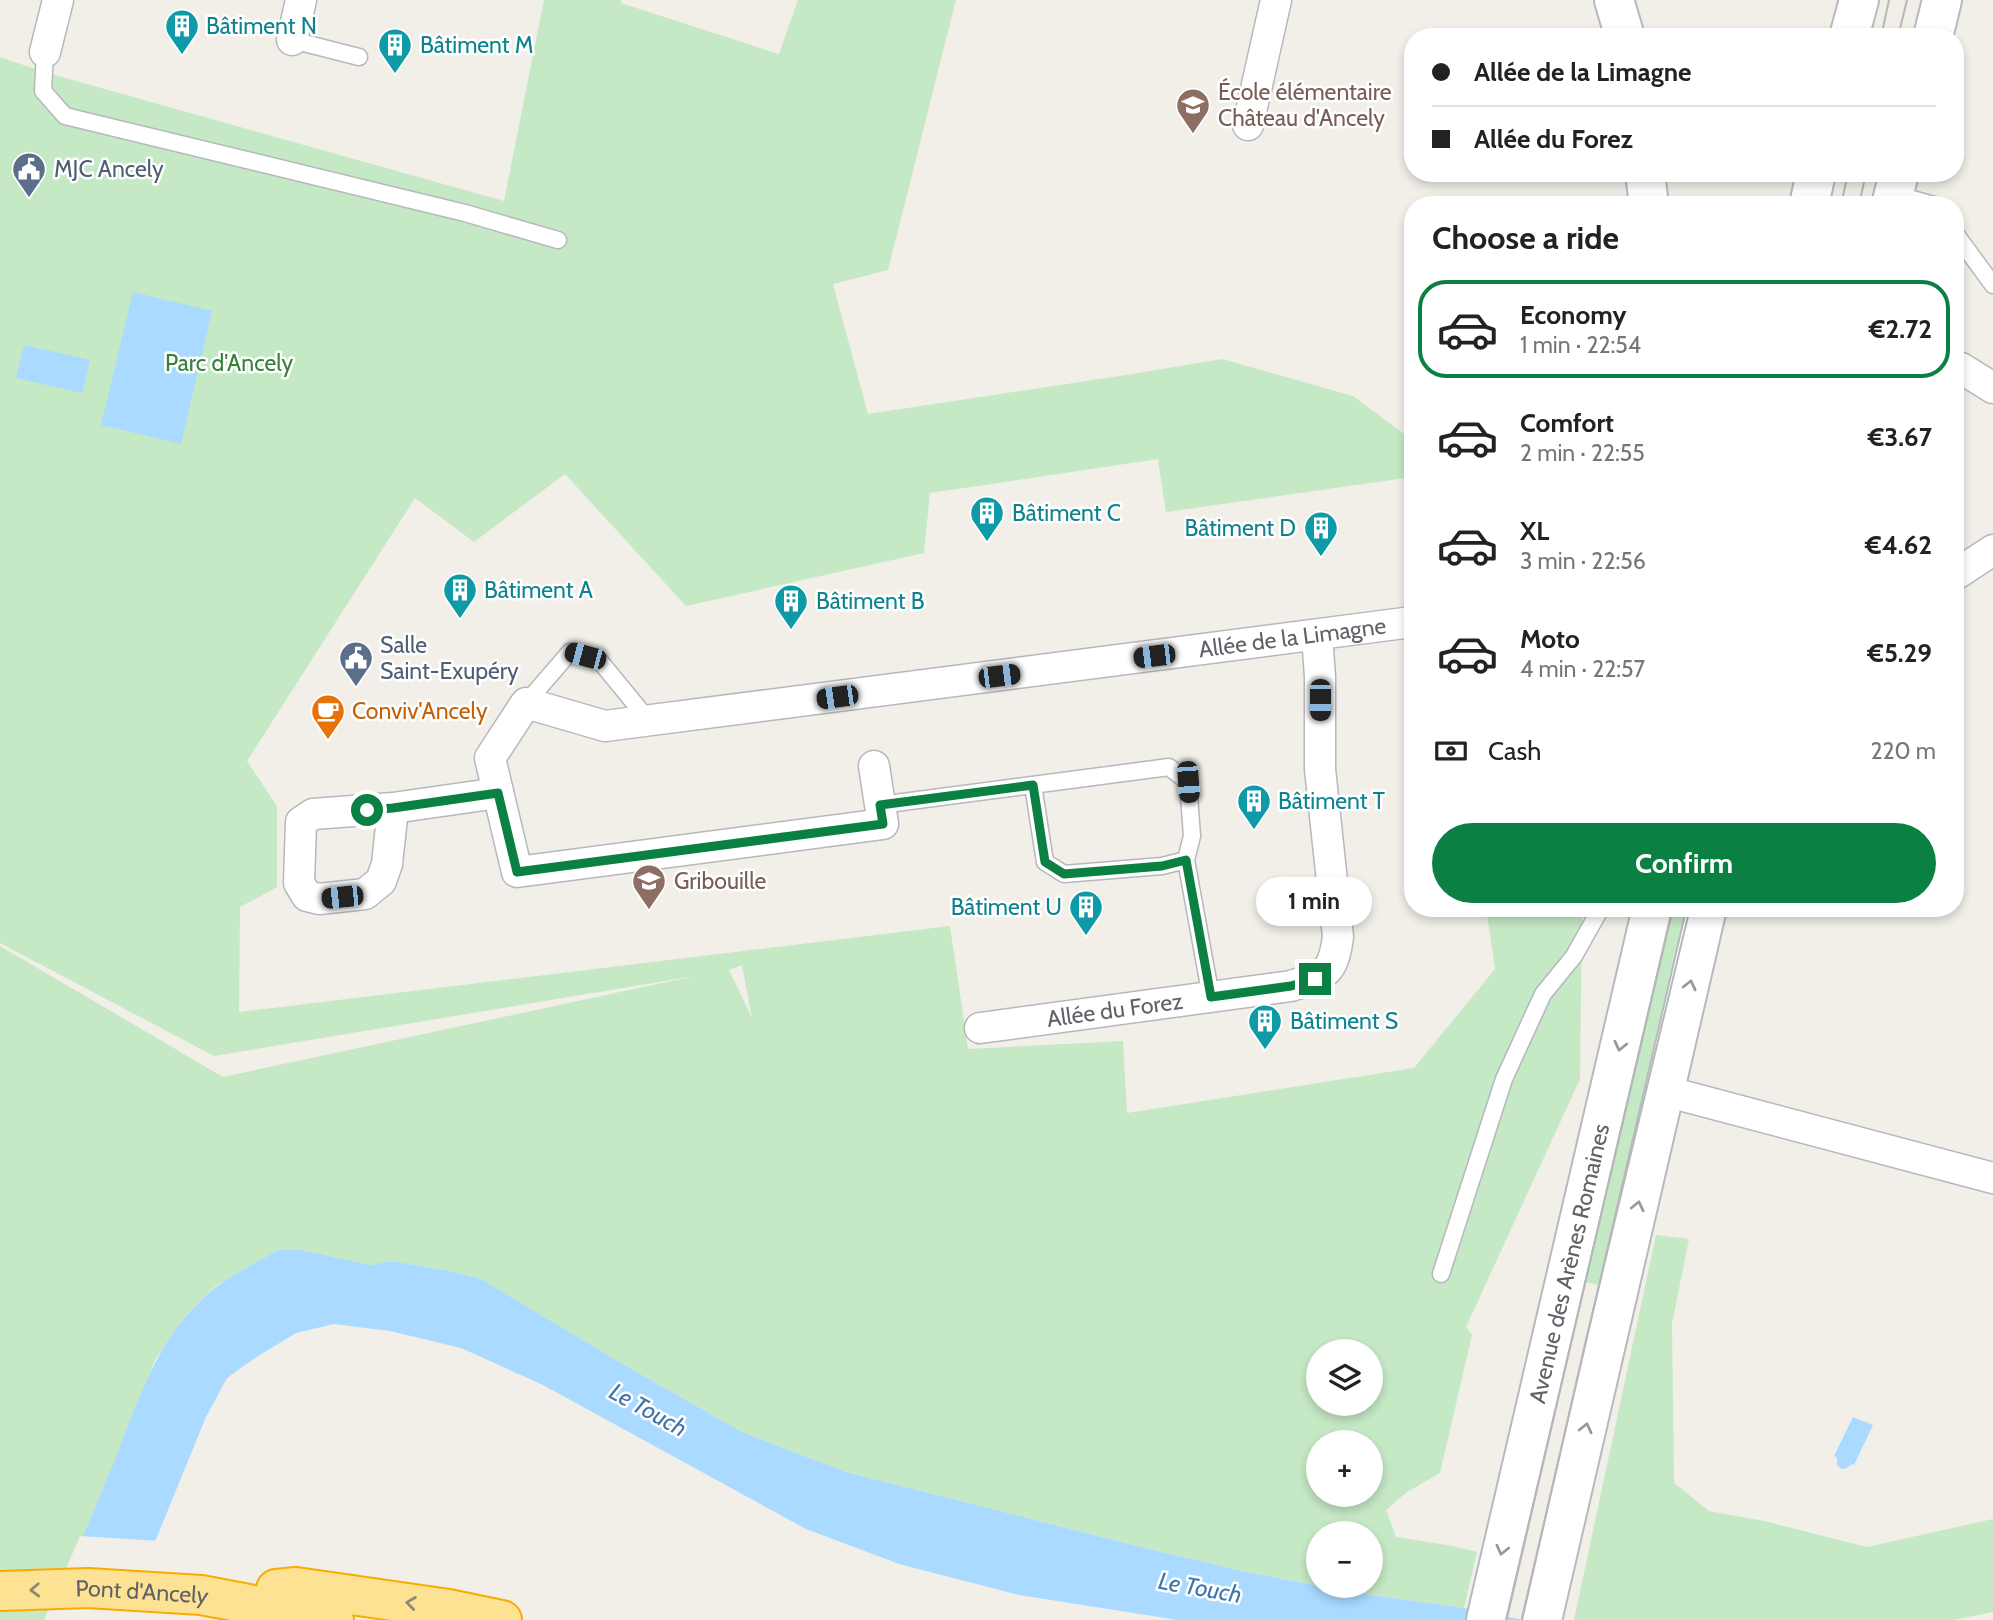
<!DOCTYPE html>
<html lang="en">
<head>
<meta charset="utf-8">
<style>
  :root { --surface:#fff; --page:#f6f6f6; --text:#222; --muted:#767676; --line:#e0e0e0; --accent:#0b8043 }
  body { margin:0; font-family:Cabin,sans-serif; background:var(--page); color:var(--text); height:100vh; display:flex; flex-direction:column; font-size:26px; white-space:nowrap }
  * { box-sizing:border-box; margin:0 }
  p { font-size:23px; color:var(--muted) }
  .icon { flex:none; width:38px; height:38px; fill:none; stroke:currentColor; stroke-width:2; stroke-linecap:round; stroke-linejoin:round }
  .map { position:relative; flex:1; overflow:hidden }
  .sheet { position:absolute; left:1404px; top:196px; width:560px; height:721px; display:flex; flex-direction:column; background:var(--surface); border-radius:28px; box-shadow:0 4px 10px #0003 }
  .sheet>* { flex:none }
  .hud { position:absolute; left:1404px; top:28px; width:560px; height:154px; border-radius:28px; box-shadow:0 4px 10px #0003; display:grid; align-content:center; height:154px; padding:0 28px; background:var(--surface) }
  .tools { position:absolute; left:1306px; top:1339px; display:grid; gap:14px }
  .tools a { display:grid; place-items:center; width:77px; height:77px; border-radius:50%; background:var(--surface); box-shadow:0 4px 10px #0003; font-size:35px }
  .end { position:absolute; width:32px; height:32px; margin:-16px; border:9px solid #0b8043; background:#fff; box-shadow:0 0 0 4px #fff }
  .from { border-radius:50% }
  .bubble { position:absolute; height:49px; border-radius:24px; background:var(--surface); box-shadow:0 4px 10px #0003; font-size:23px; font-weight:800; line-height:49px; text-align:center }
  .car { position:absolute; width:21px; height:42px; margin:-21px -10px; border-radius:9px; box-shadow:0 0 5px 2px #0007; background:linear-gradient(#222 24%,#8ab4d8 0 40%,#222 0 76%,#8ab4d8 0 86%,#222 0) }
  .hud b { display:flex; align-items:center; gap:24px; height:66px; font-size:26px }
  .hud b+b { border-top:2px solid var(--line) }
  .hud i { width:18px; height:18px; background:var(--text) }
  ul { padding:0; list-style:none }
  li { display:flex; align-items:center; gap:21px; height:98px; margin:0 14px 10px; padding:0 14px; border:4px solid transparent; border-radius:28px }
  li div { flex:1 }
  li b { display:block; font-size:26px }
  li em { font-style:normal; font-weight:800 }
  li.active { border-color:var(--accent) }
  li>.icon { width:63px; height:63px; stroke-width:1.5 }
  h2 { padding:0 28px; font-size:32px; line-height:84px }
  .pay { display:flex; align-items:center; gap:18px; height:77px; padding:0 28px; font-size:26px }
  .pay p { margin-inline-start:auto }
  .cta { display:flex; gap:14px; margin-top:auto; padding:14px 28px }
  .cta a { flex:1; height:80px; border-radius:42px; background:var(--accent); color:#fff; font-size:28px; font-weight:800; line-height:80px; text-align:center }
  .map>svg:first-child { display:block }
  .green { fill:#c5e8c5; fill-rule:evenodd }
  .water { fill:#aadaff }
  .pier { fill:#f1efe8 }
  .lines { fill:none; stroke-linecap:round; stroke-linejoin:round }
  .lane-casing { stroke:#b5b8bc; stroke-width:19 }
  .street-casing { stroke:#b5b8bc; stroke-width:33 }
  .secondary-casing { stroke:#b6babf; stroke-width:42 }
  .highway-casing { stroke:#f9ab00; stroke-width:42 }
  .lane { stroke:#fff; stroke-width:16 }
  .street { stroke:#fff; stroke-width:30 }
  .secondary { stroke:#fff; stroke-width:38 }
  .highway { stroke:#fde293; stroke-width:38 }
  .tram { stroke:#b6b7b8; stroke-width:2 }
  .oneway { stroke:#979a9d }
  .oneway2 { stroke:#8e8975 }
  .route { stroke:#0b8043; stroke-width:9 }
  .labels { text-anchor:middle; stroke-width:5; stroke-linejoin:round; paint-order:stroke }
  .culture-label { font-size:23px; fill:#0d838f; stroke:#fff; text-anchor:start }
  .education-label { font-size:23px; fill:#785e54; stroke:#fff; text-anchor:start }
  .service-label { font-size:23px; fill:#4e5e75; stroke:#fff; text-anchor:start }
  .park-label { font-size:23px; fill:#348238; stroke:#fff }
  .street-label { font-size:23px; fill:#5f6368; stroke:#fff }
  .food-label { font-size:23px; fill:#c56008; stroke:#fff; text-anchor:start }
  .water-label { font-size:24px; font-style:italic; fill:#4174aa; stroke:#fff }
</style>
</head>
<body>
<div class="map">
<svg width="1993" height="1620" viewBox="0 0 1993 1620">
  <rect width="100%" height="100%" fill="#f1efe8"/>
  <!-- green -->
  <path class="green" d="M544,0h77v3l158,51 19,-54h158l-68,270 -55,14 35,130 258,-39 96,-16 131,37 59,44v37l-246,35 -8,-53 -228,34 -6,60 -238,53 -121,-132 -91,68 -59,-44 -168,263 30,45v81l-37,20 -1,105 711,-86 18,123 155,-8 4,72 287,-45 81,-99 -9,-61h96l-2,171 -114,248 6,8 -32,138 -33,19 -21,18 10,27 57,9 24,6 -13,56 -114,-16 -103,-20 -90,-21 -311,-79 -104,-40 -121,-69 -140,-84 -37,-9 -52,-9 -23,4 -66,-15h-25l-62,36 -18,16 -16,18 -27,40 -64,160 -44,100h-47v-674l223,131 472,-101 -481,80 -214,-113v-886l44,15 460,129zM742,965l10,53 -23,-48zM1318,1351h52v53h-52zM1318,1442h52v52h-52zM1318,1533h52v53h-52z
    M1665,908h35l-90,380 -33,-8z
    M1656,1235l33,4 -17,84 2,160 35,28 55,10 103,26 126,-28v93l-40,8h-379z"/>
  <!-- water -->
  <path class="water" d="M133,292l79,19 -31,133 -80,-19z
    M24,345l66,15 -8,33 -66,-15z
    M278,1250h25l66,15 23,-4 52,9 37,9 140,84 121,69 104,40 311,79 90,21 103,20 114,16 60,12h-346l-159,-25 -120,-31 -93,-35 -263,-144 -82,-37 -71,-17 -56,-7 -38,9 -41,25 -28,20 -21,39 -83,203h-75c21,-51 43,-102 64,-153 23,-57 41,-120 86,-164 22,-23 53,-37 80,-53z
    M1853,1417l20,8 -19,40 -2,-1 -5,4 -5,1 -5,-4v-8l-3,-1z"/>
  <!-- pier -->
  <path class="pier" d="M80,1536l80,5 -33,79h-83z"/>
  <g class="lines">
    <!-- lane casing -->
    <g class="lane-casing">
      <path id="lane" d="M292,40l67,17
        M45,52l-2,39 22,25 400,97 93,27
        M1894,194l40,11
        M1955,233l38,52
        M526,703l44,-51 29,8 50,61
        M1033,785l12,77 19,12 98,-8 24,-6
        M880,805l289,-38 19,15 4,54 -6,24 25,137
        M1441,1274l63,-195 39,-85 31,-38 27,-48"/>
    </g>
    <!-- street casing -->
    <g class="street-casing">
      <g id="street">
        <path d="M292,40l9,-40"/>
        <path d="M45,52l13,-52"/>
        <path d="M1248,125l28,-125"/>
        <path d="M1961,368l32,20"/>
        <path d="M1955,575l38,-25"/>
        <path id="s1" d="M874,766l9,58 -366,48 -27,-114 36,-55 79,23 807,-104"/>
        <path d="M393,808l-6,56 -6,17 -16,13 -46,5 -12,-3 -8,-13 2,-61 12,-8 80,-6 105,-15"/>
        <path id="s2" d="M980,1028l311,-42c34,-11 42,-12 47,-49l-18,-168v-92l-3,-42"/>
        <path d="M1665,1091l328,87"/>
      </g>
    </g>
    <!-- secondary casing -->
    <g class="secondary-casing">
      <g id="secondary">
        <path d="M1614,0l11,37"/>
        <path d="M1849,37l10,-37"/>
        <path d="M1933,37l9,-37"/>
        <path d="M1645,173l4,32"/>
        <path d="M1809,205l7,-32"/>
        <path d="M1891,205l8,-32"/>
        <path id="s3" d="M1486,1620l166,-712"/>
        <path d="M1542,1620l165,-712"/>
      </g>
    </g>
    <!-- highway casing -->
    <g class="highway-casing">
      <g id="highway">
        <path d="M276,1589l20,-2 153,22 53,11"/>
        <path id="s4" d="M0,1591l88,-3 113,7 133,25"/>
      </g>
    </g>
    <!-- lane -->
    <use href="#lane" class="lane"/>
    <!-- street -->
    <use href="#street" class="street"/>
    <!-- secondary -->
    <use href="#secondary" class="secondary"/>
    <!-- highway -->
    <use href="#highway" class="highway"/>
    <!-- tram -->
    <path class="tram" d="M1881,37l8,-37
      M1898,37l9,-37
      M1841,205l7,-32
      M1859,205l7,-32
      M1506,1620l167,-712
      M1522,1620l64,-280 104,-432"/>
  </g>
  <!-- one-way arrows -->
  <defs><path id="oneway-chevron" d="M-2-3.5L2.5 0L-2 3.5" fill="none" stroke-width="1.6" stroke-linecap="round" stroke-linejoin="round" transform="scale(1.75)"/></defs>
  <g class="oneway">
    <use href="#oneway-chevron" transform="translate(1690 985) rotate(-77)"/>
    <use href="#oneway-chevron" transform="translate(1620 1046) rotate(103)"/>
    <use href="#oneway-chevron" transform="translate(1638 1206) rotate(-77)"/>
    <use href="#oneway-chevron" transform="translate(1586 1428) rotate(-77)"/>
    <use href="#oneway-chevron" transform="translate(1502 1550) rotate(103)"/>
  </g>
  <g class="oneway2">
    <use href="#oneway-chevron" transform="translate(35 1590) rotate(178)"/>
    <use href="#oneway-chevron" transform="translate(411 1603) rotate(-172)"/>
  </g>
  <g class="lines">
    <!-- route -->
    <path class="route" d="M367,810l26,-2 105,-15 19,79 366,-48 -3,-19 153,-20 12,77 19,12 98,-8 24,-6 25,137 80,-11 24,-7"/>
  </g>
  <!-- icons -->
  <defs>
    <g id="building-pin" transform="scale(1.75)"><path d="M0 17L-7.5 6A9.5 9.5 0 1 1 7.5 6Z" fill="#0f9aa8" stroke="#fff"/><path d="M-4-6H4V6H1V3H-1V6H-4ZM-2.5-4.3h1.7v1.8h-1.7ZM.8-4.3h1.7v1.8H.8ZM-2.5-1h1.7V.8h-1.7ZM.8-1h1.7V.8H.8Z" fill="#fff"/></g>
    <g id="school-pin" transform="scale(1.75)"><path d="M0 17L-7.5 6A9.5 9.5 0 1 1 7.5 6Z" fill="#8d6e63" stroke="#fff"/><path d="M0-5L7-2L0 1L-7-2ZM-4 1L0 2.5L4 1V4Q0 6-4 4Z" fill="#fff"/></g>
    <g id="civic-pin" transform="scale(1.75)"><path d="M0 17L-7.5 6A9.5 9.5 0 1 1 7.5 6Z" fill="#5c6f8a" stroke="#fff"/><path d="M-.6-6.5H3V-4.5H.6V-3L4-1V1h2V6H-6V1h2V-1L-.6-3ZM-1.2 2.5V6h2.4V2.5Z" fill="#fff"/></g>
    <g id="cafe-pin" transform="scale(1.75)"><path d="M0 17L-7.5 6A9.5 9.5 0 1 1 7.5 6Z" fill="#e8710a" stroke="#fff"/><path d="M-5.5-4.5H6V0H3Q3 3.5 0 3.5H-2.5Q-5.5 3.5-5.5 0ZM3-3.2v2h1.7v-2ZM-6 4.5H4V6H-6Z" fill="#fff"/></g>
  </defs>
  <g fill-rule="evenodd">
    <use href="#building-pin" x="182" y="26"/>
    <use href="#building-pin" x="395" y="45"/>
    <use href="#school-pin" x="1193" y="105"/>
    <use href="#civic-pin" x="29" y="169"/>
    <use href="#building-pin" x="987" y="513"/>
    <use href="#building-pin" x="1321" y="528"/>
    <use href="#building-pin" x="460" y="590"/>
    <use href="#building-pin" x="791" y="601"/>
    <use href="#civic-pin" x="356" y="658"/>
    <use href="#cafe-pin" x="328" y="711"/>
    <use href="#building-pin" x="1254" y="801"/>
    <use href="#school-pin" x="649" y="881"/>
    <use href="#building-pin" x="1086" y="907"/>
    <use href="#building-pin" x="1265" y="1021"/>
  </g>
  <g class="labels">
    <!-- culture labels -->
    <g class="culture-label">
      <text x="206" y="34">Bâtiment N</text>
      <text x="420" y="53">Bâtiment M</text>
      <text x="1012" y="521">Bâtiment C</text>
      <text x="1296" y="536" text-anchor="end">Bâtiment D</text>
      <text x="484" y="598">Bâtiment A</text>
      <text x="816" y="609">Bâtiment B</text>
      <text x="1278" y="809">Bâtiment T</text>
      <text x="1062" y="915" text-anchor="end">Bâtiment U</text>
      <text x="1290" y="1029">Bâtiment S</text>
    </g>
    <!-- education labels -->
    <g class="education-label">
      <text x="1218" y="100">École élémentaire<tspan x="1218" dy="26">Château d'Ancely</tspan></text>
      <text x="674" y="889">Gribouille</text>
    </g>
    <!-- service labels -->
    <g class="service-label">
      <text x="54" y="177">MJC Ancely</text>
      <text x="380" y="653">Salle<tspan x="380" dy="26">Saint-Exupéry</tspan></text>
    </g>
    <!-- park labels -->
    <g class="park-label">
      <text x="229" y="371">Parc d'Ancely</text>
    </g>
    <!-- street labels -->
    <g class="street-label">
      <text dy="8" stroke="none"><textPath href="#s1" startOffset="1386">Allée de la Limagne</textPath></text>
      <text dy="8" stroke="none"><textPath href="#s2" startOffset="136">Allée du Forez</textPath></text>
      <text dy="8" stroke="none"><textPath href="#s3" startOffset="366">Avenue des Arènes Romaines</textPath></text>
      <text dy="8" stroke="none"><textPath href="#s4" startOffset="142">Pont d'Ancely</textPath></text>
    </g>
    <!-- food labels -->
    <g class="food-label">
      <text x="352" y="719">Conviv'Ancely</text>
    </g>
    <!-- water labels -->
    <g class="water-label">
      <text transform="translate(648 1410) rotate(29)" y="8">Le Touch</text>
      <text transform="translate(1200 1588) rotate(10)" y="8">Le Touch</text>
    </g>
  </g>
</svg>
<div class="tools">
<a><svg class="icon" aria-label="layers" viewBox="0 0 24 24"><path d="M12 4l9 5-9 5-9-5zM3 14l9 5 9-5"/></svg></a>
<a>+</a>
<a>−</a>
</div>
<i class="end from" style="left:367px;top:810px"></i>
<i class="end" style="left:1315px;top:979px"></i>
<div class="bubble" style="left:1256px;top:877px;width:116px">1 min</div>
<i class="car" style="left:585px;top:656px;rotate:285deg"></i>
<i class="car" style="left:1154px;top:656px;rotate:263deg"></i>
<i class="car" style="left:999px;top:676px;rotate:83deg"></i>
<i class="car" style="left:837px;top:697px;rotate:262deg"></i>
<i class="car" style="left:1320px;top:700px;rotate:180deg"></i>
<i class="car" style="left:1188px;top:782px;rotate:176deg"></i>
<i class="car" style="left:342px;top:897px;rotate:264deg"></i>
<div class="hud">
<b><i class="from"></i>Allée de la Limagne</b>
<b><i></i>Allée du Forez</b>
</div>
<section class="sheet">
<h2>Choose a ride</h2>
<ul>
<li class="active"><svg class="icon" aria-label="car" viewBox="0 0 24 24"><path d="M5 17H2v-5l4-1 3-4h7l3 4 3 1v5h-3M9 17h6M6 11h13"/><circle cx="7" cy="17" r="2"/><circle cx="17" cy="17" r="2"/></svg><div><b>Economy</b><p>1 min · 22:54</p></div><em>€2.72</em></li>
<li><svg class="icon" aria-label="car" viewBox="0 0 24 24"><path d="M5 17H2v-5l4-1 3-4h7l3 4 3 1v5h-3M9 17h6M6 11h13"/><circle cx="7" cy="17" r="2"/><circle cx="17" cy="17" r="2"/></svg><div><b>Comfort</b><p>2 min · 22:55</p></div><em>€3.67</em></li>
<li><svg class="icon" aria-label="car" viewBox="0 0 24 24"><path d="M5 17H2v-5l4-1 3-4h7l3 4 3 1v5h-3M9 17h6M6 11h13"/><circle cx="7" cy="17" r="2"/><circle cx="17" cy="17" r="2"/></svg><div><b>XL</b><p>3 min · 22:56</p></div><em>€4.62</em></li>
<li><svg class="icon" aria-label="car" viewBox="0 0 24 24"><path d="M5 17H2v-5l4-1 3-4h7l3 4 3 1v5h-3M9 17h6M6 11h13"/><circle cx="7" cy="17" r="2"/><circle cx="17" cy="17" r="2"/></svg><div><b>Moto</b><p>4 min · 22:57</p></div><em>€5.29</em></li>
</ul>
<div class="pay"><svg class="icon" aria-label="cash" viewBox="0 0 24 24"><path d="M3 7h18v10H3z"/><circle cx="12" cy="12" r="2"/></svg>Cash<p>220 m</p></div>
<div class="cta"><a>Confirm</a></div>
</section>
</div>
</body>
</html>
